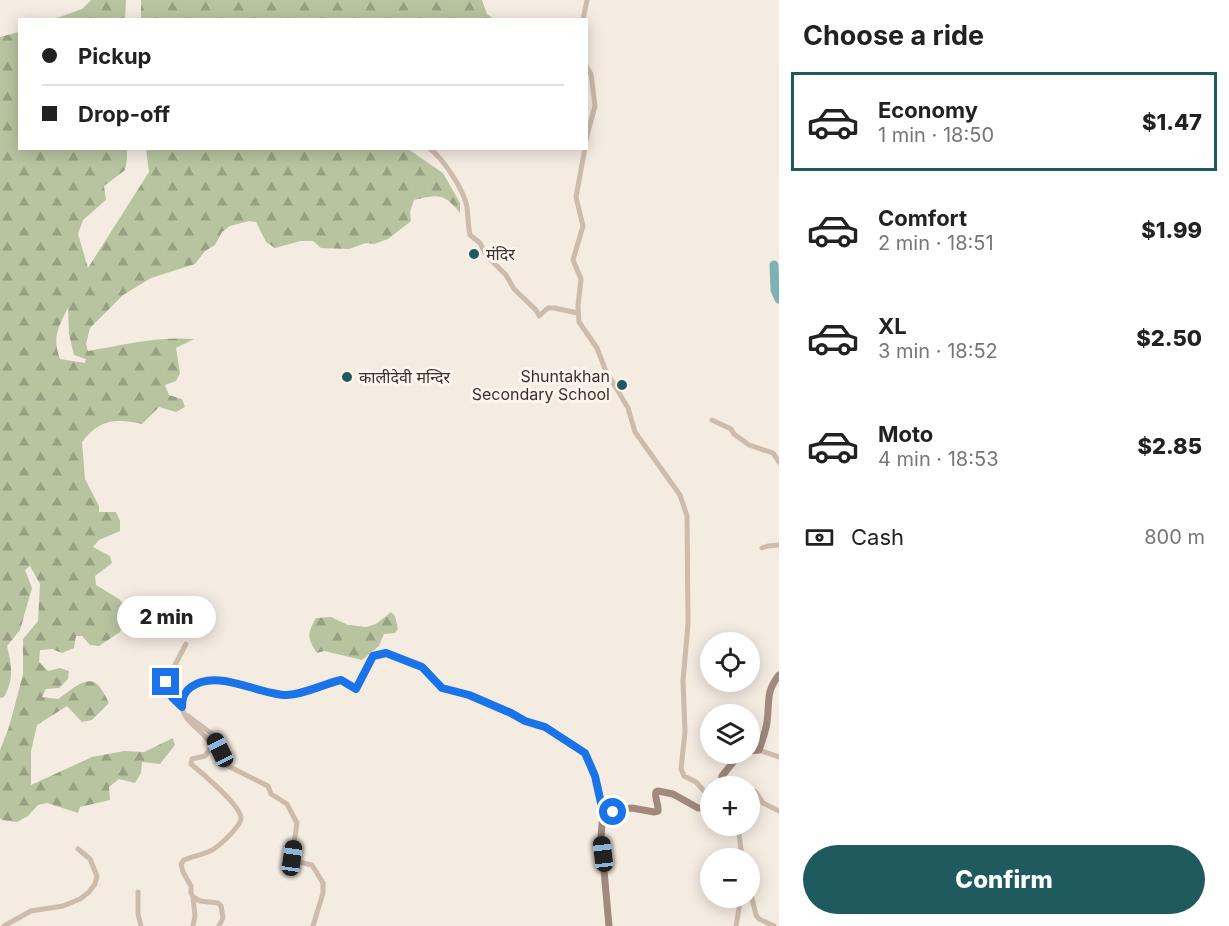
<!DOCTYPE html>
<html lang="en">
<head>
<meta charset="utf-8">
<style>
  :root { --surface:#fff; --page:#f6f6f6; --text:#222; --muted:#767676; --line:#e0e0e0; --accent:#1f5a5e }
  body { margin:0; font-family:Inter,"Noto Sans Devanagari",sans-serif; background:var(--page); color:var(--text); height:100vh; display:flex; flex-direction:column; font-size:22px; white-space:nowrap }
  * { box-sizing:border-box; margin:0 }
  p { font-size:20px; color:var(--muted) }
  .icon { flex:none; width:33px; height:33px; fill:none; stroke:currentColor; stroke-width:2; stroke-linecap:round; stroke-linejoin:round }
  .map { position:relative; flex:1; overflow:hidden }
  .panel { display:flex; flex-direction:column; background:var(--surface); width:450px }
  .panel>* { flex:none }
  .top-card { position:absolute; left:18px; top:18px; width:570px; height:132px; border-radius:0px; box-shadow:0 3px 15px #0003; display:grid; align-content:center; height:132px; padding:0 24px; background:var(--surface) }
  .fabs { position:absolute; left:700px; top:632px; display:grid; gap:12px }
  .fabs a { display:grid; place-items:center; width:60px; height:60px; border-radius:50%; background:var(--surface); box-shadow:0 3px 15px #0003; font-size:30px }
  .end { position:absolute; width:27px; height:27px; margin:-14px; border:8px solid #1a73e8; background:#fff; box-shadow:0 0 0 3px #fff }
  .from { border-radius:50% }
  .bubble { position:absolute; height:42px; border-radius:21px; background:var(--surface); box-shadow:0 3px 15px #0003; font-size:20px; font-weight:800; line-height:42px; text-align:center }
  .car { position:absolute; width:18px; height:36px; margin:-18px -9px; border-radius:8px; box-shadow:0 0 4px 2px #0007; background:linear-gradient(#222 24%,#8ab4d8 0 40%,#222 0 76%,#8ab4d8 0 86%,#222 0) }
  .top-card b { display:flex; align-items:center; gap:21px; height:57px; font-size:22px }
  .top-card b+b { border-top:2px solid var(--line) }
  .top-card i { width:15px; height:15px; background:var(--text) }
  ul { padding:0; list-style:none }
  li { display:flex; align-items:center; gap:18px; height:99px; margin:0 12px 9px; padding:0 12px; border:3px solid transparent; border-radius:0px }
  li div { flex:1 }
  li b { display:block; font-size:22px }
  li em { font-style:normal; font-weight:800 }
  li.on { border-color:var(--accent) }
  li>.icon { width:54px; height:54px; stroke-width:1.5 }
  h2 { padding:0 24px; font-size:27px; line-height:72px }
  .pay { display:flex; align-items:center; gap:15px; height:66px; padding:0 24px; font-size:22px }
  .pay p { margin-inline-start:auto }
  .primary-button { display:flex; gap:12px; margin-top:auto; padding:12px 24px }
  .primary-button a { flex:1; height:69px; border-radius:36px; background:var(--accent); color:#fff; font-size:24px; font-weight:800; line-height:69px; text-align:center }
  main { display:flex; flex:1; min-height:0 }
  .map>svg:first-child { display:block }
  .forest { fill:url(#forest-firs); fill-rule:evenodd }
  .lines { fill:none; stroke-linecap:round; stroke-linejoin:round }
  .river { stroke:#7fb0b2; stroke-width:9 }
  .street { stroke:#cdbbac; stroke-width:5 }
  .secondary { stroke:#a18a7d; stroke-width:7 }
  .route { stroke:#1a73e8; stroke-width:8 }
  .poi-dot { fill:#1f5a5e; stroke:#fbf5ee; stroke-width:2 }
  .labels { text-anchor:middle; stroke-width:6; stroke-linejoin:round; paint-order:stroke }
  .poi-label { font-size:16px; fill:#3b302b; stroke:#fbf5ee; text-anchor:start }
</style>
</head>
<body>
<main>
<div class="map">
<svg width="779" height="926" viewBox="0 0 779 926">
  <defs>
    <pattern id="forest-firs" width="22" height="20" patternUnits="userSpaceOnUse" patternTransform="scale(1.5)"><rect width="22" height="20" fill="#b8c4a0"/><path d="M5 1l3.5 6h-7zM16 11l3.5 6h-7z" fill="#97a083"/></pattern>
  </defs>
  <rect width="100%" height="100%" fill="#f4ebe1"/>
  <!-- forest -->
  <path class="forest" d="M91,0h35l-1,19h-71l28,-10z
    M141,0h341l5,14 7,5h-353z
    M19,32l1,116 107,1v10l-2,11 -21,16 2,14 -23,20 -5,14 10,34 61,-96 -3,-23h262l35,24 17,30v10c-17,-21 -22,-18 -46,-13l-4,12 1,9 -23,18 -14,5 -8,-1 -17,6 -28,-1 -8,-7h-13l-25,7 -9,-6 -10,-20 -7,-1 -19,5 -8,6 -7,13 -10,6 -10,13 -44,14 -28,17 -33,33 -4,16 2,7c35,-6 70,-15 106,-12l-18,9 4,25 -4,8 -11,4 4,10 13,4 3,8 -9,5 -17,-5 -17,17c-26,-6 -43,-5 -60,18l3,37 14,27v6h17l4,9v10l-21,9 -6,7 17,9 2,7 -17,13 1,9 23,14 9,10 -8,23 -21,14 -9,-1 -8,-9h-6l-2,12 -12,5 -10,-4 -12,1 -1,12 9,9 12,-3 9,3 -1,8 -9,9 -13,1 -4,8 16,2c11,-7 30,-27 41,-13 4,5 7,11 10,17l-17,17 -10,2 -15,-16 -30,19 -6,26v34l61,-28 32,-6 20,1 29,-14 2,7 -15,19 -18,-2 -1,11 -6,10 -16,-4 -10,8 1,13 -30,7 -2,6 -31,-10 -9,2 -10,11 -11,6 -15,-2 -2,-2v-68l9,-23 14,-53v-35l15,-18 2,-37 -10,-18 -5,4 7,18 -12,42 -13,16c5,20 7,33 -3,51l-4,1v-661zM68,308l1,26 5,21 12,4 -1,4 -25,-4c-8,-22 -2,-31 8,-51z
    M391,612l4,4 3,13 -3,4 -11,1 -5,12 -17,14 -38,-9 -7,2c-10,-15 -10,-19 -1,-35l15,-1 17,8 18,2 10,-3z"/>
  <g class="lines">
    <!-- river -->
    <path class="river" d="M774,265l1,25 4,9"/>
    <!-- street -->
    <path class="street" d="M583,20l4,-20
      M586,66l5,8 4,32 -9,33
      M429,148c14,10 35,42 38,59 1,9 1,18 3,28l10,8 6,12 20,20 8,14 22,21 3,6 9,-8h6l24,5
      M585,148l-9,49 7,29 -10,34 8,19 -3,27 1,16 18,26 8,21 23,39 7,24 45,63 7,21 1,108 -5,57 2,51 -4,37 3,7 12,6 15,17
      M712,420l19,9 3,5 15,11 24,8 6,9
      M762,548l6,-2 11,-1
      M182,707c-8,-8 -16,-13 -16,-25l20,-38
      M188,716l24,18 16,32 40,20 3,8 16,10 10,19 -5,35 3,3 17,4 11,18v10l-10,33
      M759,750l20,7
      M750,793l5,-2 8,12 16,8
      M735,825l4,8 3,25
      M750,890l6,25 3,4 15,7
      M138,892v22l3,12
      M4,926l27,-15 32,-5 17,-7 9,-7 6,-8 2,-8 -7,-17 -12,-10
      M193,926l2,-10 -2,-19
      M219,926l4,-8 -2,-12 -3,-3 -18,-2 -7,-4 -2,-4v-7l-8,-14 -2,-8 3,-4c8,-4 23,-6 30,-11 7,-5 27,-23 27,-31 0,-12 -40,-46 -50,-54l1,-5 13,-3 7,-10c-7,-15 -27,-22 -30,-39 -1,-5 0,-9 2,-14 17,-28 75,-1 100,1 19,2 38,-10 57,-14l15,9 17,-33 13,-3 36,14 20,21 27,7 42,18 14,8 20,6 40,26 10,23 8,36
      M736,926l5,-29"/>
    <!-- secondary -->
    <path class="secondary" d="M750,751l9,-1c3,-9 7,-19 8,-28 3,-21 -2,-29 12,-47
      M721,786l1,-10 17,-21 4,-2
      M609,926l-8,-89 2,-25 29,-4 22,4 4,-1c1,-7 -4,-13 -2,-19l2,-1 15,3 25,14h6l4,-3 3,-6"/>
  </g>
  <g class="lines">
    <!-- route -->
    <path class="route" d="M166,682c0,12 8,17 16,25 0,-9 2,-15 9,-20 26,-19 68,8 96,8 19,-1 36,-11 54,-15l15,9 17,-33 13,-3 36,14 20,21 27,7 42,18 14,8 20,6 40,26 10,23 8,36h10"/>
  </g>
  <!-- markers -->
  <g class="poi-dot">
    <circle cx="474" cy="254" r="6"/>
    <circle cx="347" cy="377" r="6"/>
    <circle cx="622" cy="385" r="6"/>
  </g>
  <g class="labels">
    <!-- poi labels -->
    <g class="poi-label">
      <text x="486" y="260">मंदिर</text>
      <text x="610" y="382" text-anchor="end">Shuntakhan<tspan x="610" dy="18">Secondary School</tspan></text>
      <text x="359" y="383">कालीदेवी मन्दिर</text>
    </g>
  </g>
</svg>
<div class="fabs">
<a><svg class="icon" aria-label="locate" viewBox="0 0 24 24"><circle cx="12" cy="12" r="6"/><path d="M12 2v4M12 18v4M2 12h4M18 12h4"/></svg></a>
<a><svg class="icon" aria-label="layers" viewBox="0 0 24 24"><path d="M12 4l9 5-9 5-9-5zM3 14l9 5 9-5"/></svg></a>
<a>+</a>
<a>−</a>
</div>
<i class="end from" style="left:613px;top:812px"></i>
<i class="end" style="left:166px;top:682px"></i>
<div class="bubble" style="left:117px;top:596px;width:99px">2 min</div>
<i class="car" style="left:220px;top:750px;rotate:334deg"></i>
<i class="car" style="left:603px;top:854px;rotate:353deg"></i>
<i class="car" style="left:292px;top:858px;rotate:8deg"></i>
<div class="top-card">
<b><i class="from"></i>Pickup</b>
<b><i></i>Drop-off</b>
</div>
</div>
<section class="panel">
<h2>Choose a ride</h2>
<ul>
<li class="on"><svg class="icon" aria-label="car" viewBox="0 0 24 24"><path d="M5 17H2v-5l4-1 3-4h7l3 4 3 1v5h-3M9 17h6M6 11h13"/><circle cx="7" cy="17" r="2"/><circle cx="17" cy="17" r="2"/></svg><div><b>Economy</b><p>1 min · 18:50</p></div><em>$1.47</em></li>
<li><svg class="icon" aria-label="car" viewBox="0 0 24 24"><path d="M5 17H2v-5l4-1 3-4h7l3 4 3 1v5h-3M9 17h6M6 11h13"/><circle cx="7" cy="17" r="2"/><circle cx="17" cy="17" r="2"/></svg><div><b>Comfort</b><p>2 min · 18:51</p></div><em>$1.99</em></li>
<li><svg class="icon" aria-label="car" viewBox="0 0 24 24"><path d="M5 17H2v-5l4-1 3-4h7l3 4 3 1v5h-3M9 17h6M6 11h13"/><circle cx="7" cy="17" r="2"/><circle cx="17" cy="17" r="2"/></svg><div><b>XL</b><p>3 min · 18:52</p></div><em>$2.50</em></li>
<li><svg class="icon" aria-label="car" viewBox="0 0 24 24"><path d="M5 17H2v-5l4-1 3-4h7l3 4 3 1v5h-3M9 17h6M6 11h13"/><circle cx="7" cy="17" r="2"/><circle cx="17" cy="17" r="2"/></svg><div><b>Moto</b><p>4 min · 18:53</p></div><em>$2.85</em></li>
</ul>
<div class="pay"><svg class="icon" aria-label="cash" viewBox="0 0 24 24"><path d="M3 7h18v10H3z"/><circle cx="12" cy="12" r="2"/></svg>Cash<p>800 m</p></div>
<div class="primary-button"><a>Confirm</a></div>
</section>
</main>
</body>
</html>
